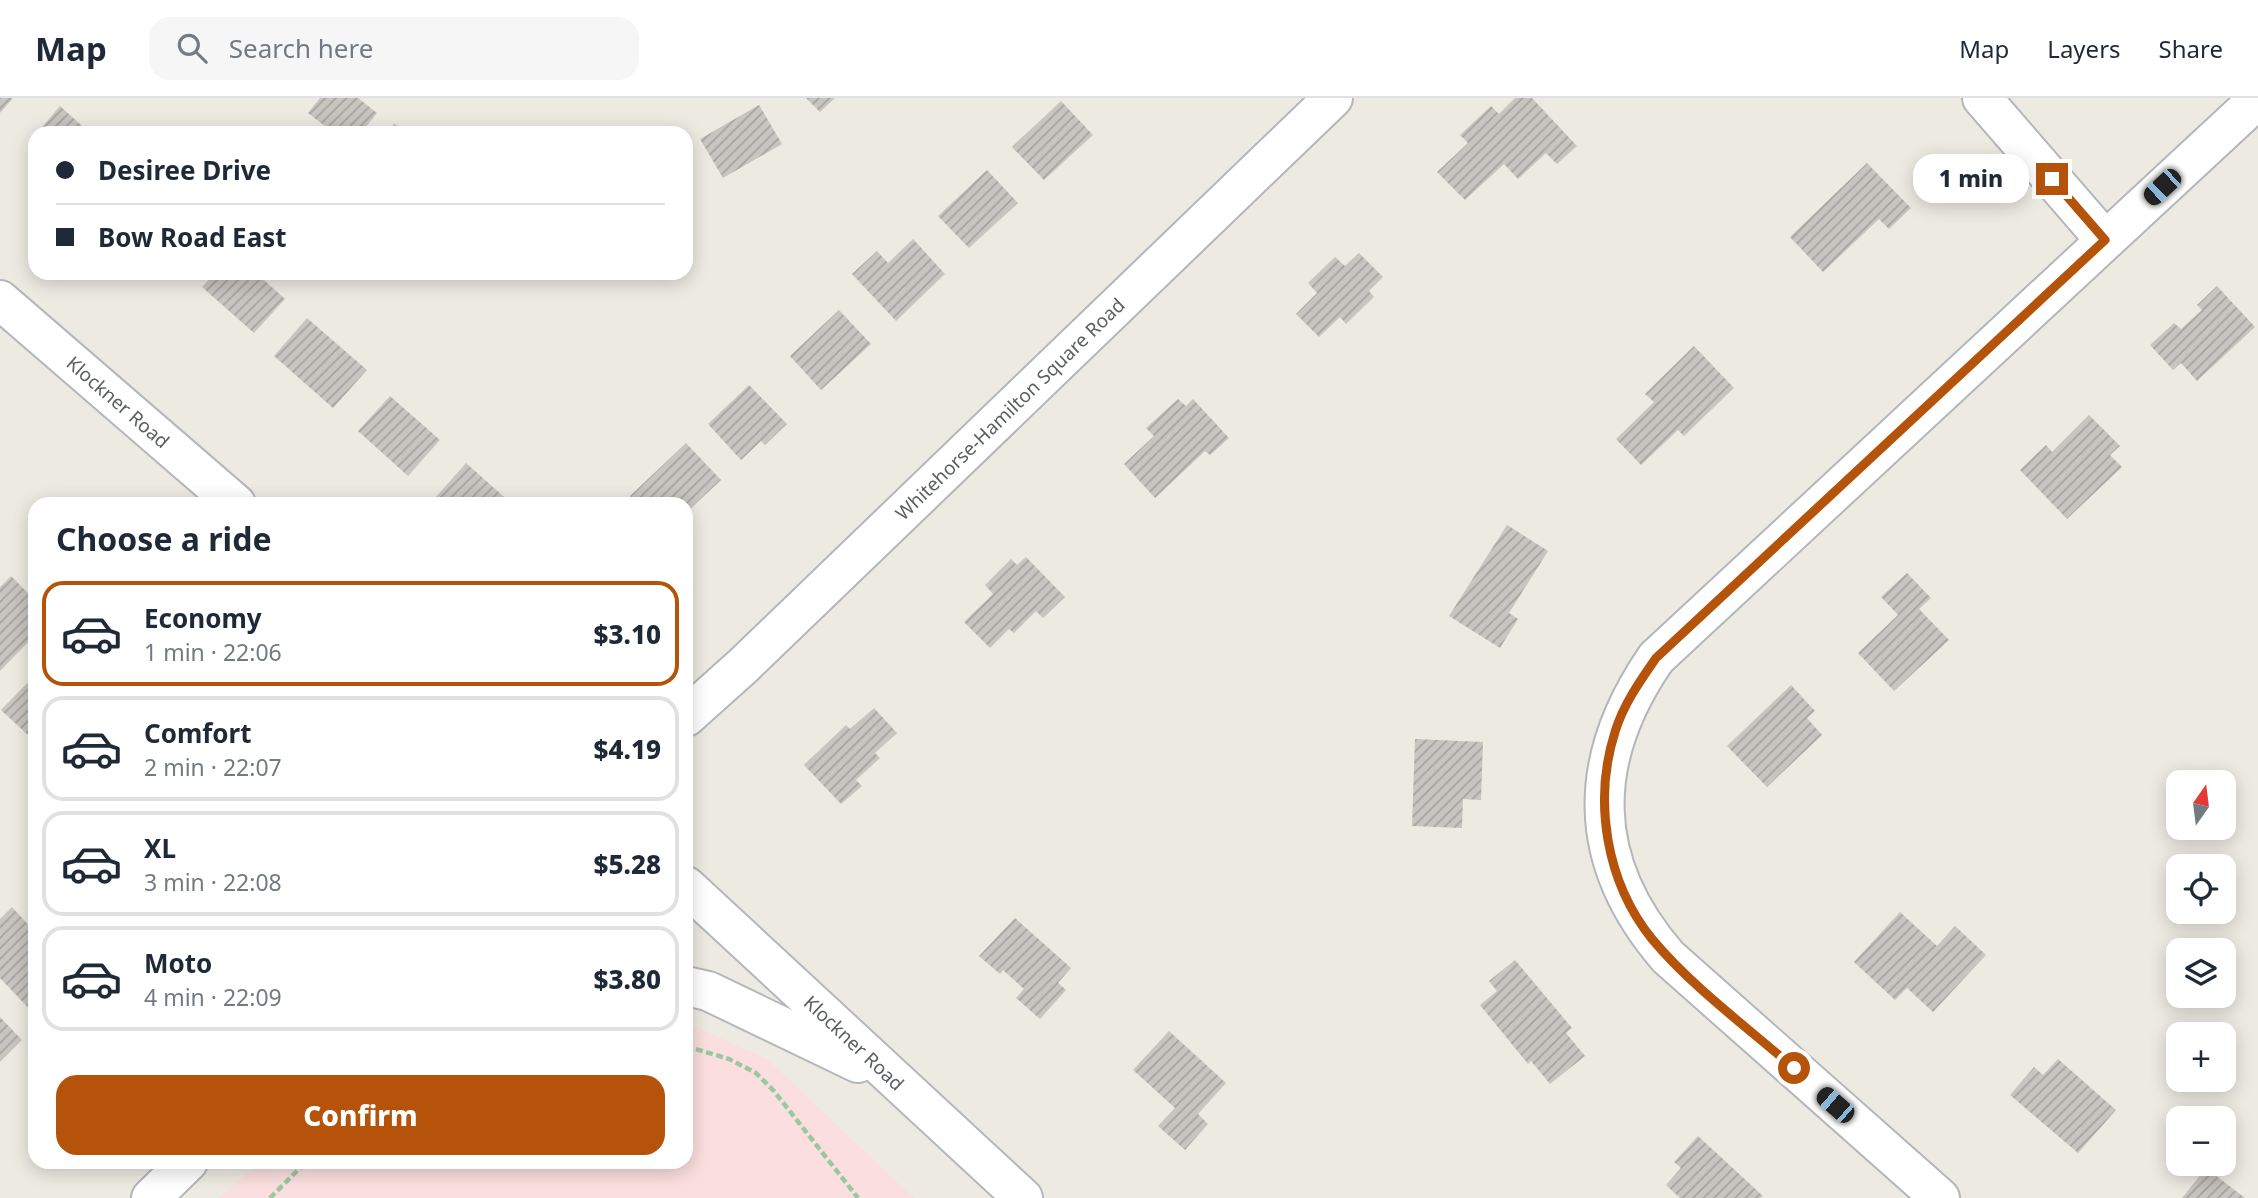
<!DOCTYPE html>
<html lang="en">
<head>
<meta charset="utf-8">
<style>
  :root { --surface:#fff; --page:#f6f6f7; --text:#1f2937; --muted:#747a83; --line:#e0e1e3; --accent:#b45309 }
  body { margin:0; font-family:"Noto Sans",sans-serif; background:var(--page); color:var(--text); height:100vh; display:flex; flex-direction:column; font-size:26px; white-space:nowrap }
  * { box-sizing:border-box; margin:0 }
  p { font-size:23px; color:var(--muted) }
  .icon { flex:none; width:38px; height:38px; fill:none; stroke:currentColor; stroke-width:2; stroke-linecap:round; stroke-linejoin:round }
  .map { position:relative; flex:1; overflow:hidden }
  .details { position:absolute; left:28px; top:399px; width:665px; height:672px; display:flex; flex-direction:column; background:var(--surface); border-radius:21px; box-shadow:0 4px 18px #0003 }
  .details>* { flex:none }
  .guide { position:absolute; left:28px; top:28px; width:665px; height:154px; border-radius:21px; box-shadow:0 4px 18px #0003; display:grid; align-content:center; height:154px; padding:0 28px; background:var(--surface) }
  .needle { width:46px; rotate:14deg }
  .tools { position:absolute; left:2166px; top:672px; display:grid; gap:14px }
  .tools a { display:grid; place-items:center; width:70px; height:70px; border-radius:14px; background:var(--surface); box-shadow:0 4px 18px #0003; font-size:35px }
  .end { position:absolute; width:32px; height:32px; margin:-16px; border:9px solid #b45309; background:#fff; box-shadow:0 0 0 4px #fff }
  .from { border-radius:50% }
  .bubble { position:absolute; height:49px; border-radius:21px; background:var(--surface); box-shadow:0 4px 18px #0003; font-size:23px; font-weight:800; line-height:49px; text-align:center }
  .car { position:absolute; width:21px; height:42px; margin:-21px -10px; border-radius:9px; box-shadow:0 0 5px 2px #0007; background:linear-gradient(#222 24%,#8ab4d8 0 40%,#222 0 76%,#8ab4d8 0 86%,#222 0) }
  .guide b { display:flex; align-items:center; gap:24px; height:66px; font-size:26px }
  .guide b+b { border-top:2px solid var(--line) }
  .guide i { width:18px; height:18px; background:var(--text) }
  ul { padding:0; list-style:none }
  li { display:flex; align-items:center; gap:21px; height:105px; margin:0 14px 10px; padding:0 14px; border:4px solid var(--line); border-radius:21px }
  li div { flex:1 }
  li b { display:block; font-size:26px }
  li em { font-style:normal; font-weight:800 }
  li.on { border-color:var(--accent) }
  li>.icon { width:63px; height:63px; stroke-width:1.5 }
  h2 { padding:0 28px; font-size:32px; line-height:84px }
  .action { display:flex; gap:14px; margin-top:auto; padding:14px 28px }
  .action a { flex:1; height:80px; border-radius:21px; background:var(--accent); color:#fff; font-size:28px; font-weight:800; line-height:80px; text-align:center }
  header { display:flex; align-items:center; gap:42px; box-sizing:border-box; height:98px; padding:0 35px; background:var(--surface); border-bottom:2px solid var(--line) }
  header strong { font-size:33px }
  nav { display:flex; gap:38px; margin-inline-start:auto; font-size:24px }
  .search { width:490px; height:63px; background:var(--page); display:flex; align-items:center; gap:18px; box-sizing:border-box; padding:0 24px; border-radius:21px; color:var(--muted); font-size:26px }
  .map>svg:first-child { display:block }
  .medical { fill:#fbdede }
  .building { fill:url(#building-hatch) }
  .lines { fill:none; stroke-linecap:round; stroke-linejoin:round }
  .minor-casing { stroke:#b3b6ba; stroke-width:42 }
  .tertiary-casing { stroke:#b3b6ba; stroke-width:42 }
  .secondary-casing { stroke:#b4b8bd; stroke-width:42 }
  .path { stroke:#99c8a2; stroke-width:4.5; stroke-dasharray:7 3.5; stroke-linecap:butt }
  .minor { stroke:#fff; stroke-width:38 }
  .tertiary { stroke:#fff; stroke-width:38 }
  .secondary { stroke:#fff; stroke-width:38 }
  .route { stroke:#b45309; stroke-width:9 }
  .labels { text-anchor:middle; stroke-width:5; stroke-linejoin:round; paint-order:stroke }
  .street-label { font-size:19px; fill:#5b5f63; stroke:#fff }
</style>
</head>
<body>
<header>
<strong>Map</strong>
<div class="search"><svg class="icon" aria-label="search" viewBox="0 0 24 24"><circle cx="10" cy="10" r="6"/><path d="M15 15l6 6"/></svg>Search here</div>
<nav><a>Map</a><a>Layers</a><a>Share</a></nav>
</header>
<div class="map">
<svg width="2258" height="1100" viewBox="0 0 2258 1100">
  <defs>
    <pattern id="building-hatch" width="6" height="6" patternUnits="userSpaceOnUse" patternTransform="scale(1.75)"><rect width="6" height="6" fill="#c8c5c0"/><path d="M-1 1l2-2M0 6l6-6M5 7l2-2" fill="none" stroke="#a5a3a0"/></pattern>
  </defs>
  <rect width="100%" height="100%" fill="#edeae2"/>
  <!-- medical -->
  <path class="medical" d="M686,924l82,38 146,138h-696l43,-36h425z"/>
  <!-- building -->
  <path class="building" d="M0,0h13l-13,15z
    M320,0h38l19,15 -16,20h-27l-26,-20z
    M806,0h29l-15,14z
    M1515,0h17l45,48 -20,18 -11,-11 -28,26 -14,-15 -39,36 -28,-28 31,-29 -8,-8 31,-29 8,8z
    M1061,3l32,34 -49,45 -32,-33z
    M759,7l23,39 -59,34 -23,-39z
    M60,8l30,27h-53z
    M394,26l22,9h-26z
    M1867,65l44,45 -22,21 -10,-10 -56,53 -33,-35z
    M987,72l31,33 -49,45 -31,-32z
    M913,141l32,35 -49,47 -44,-47 25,-23 11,12z
    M1359,155l24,24 -14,14 5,6 -28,27 -6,-7 -21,20 -23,-23 21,-21 -9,-10 27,-26 10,9z
    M215,175h55l-6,7 21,19 -31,34 -52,-46z
    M2217,188l38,41 -58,54 -16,-18 -8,7 -23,-25 24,-22 7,6 21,-19 -5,-5z
    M839,212l32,34 -50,46 -31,-34z
    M307,220l60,52 -34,38 -59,-52z
    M1694,248l40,42 -50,48 -6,-6 -37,35 -25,-26 38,-37 -9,-8z
    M749,287l38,39 -22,21 -4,-4 -20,19 -33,-36z
    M390,298l50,44 -32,36 -50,-45z
    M1178,301l8,7 7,-7 36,39 -19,17 -5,-4 -50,47 -31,-34 30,-28 -8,-8z
    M2089,317l31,31 -10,9 12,12 -55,52 -47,-49 26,-25 6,7z
    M686,345l35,37 -35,33v-9h-49l-7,-8z
    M466,365l46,41h-72l-6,-5z
    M1507,427l41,26 -39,62 9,6 -18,29 -51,-32z
    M1026,459l39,40 -22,21 -7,-7 -22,22 -5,-4 -19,19 -26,-26 29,-28 -8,-9 26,-26 6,6z
    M1907,475l24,25 -12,11 30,31 -55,51 -36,-38 40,-38 -17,-18z
    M11,478l24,24v35l-35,36v-84z
    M35,577v56l-6,5 -28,-26z
    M1791,587l24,26 -8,7 15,17 -55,52 -40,-41z
    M874,610l23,25 -22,20 5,5 -24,22 6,6 -21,18 -37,-39 42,-40 4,4z
    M1415,641l68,3 -2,58 -18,-1 -1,29 -50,-2z
    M12,809l23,25v83l-35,-37v-59z
    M1900,814l37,34 18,-20 31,29 -53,57 -26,-24 -12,12 -41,-38z
    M1015,820l56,50 -13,15 8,7 -26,29 -24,-21 8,-9 -21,-19 -3,4 -21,-18z
    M1515,862l57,68 -6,5 19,23 -35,28 -19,-23 -3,3 -48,-59 17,-14 -8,-10z
    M0,919l22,23 -22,22z
    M1169,933l57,52 -28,31 10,10 -23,26 -27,-24 17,-18 -42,-38z
    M2058,961l58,51 -38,43 -68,-58 24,-28 9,8z
    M1698,1038l65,60 -3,2h-80l-14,-13 15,-17 -7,-6z
    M2206,1070l39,30h-63z"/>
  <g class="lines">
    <!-- minor casing -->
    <g class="minor-casing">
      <path id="minor" d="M1982,0l123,142
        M1940,1100l-272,-241c-83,-96 -82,-197 -12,-299l602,-559"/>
    </g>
    <!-- tertiary casing -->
    <g class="tertiary-casing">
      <path id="tertiary" d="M686,619l58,-52 589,-567
        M151,1100l37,-36"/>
    </g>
    <!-- secondary casing -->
    <g class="secondary-casing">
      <path id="secondary" d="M0,202l236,204
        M686,788l337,312
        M686,888l22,5 150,72"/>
    </g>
    <!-- path -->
    <path class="path" d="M686,948l43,13 27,14 18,18 84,107
      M270,1100l36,-36"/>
    <!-- minor -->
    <use href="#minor" class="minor"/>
    <!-- tertiary -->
    <use href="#tertiary" class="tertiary"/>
    <!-- secondary -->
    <use href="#secondary" class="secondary"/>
  </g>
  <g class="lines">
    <!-- route -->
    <path class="route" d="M1794,970c-47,-41 -102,-81 -142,-129 -46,-57 -59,-138 -37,-207 8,-27 25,-51 41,-74l449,-418 -53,-61"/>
  </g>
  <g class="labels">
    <!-- street labels -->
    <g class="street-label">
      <text transform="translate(118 304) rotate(41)" y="7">Klockner Road</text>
      <text transform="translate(1010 311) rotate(-44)" y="7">Whitehorse-Hamilton Square Road</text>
      <text transform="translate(854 945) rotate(43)" y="7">Klockner Road</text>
    </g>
  </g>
</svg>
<div class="tools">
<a><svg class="needle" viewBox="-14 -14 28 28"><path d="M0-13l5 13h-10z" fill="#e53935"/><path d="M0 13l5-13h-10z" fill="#747a83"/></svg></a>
<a><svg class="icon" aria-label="locate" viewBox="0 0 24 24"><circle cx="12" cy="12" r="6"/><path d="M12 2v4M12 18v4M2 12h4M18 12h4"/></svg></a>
<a><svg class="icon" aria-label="layers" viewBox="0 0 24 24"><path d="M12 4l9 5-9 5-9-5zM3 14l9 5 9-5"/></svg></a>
<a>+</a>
<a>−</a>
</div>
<i class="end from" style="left:1794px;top:970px"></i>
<i class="end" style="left:2052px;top:81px"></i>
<div class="bubble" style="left:1913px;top:56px;width:116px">1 min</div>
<i class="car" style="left:2162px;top:89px;rotate:227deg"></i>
<i class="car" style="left:1835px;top:1007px;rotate:311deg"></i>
<div class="guide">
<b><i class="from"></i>Desiree Drive</b>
<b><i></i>Bow Road East</b>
</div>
<section class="details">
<h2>Choose a ride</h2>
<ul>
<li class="on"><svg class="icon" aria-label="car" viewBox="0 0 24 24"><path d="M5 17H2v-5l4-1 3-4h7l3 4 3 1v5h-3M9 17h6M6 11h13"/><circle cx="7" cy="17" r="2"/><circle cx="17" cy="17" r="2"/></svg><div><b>Economy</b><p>1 min · 22:06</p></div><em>$3.10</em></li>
<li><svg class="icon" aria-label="car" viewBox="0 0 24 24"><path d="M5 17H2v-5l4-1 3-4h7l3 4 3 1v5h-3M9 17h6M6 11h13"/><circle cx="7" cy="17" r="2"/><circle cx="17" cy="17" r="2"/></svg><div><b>Comfort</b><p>2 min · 22:07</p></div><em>$4.19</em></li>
<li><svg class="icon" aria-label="car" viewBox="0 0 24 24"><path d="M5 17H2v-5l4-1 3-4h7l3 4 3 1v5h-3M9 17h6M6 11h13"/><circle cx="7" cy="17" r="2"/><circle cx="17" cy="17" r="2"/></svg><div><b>XL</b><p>3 min · 22:08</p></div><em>$5.28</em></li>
<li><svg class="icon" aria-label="car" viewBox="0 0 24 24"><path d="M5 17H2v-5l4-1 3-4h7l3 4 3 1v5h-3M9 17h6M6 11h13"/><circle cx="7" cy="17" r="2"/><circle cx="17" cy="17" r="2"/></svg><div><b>Moto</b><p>4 min · 22:09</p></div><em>$3.80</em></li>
</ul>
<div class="action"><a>Confirm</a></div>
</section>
</div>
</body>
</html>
